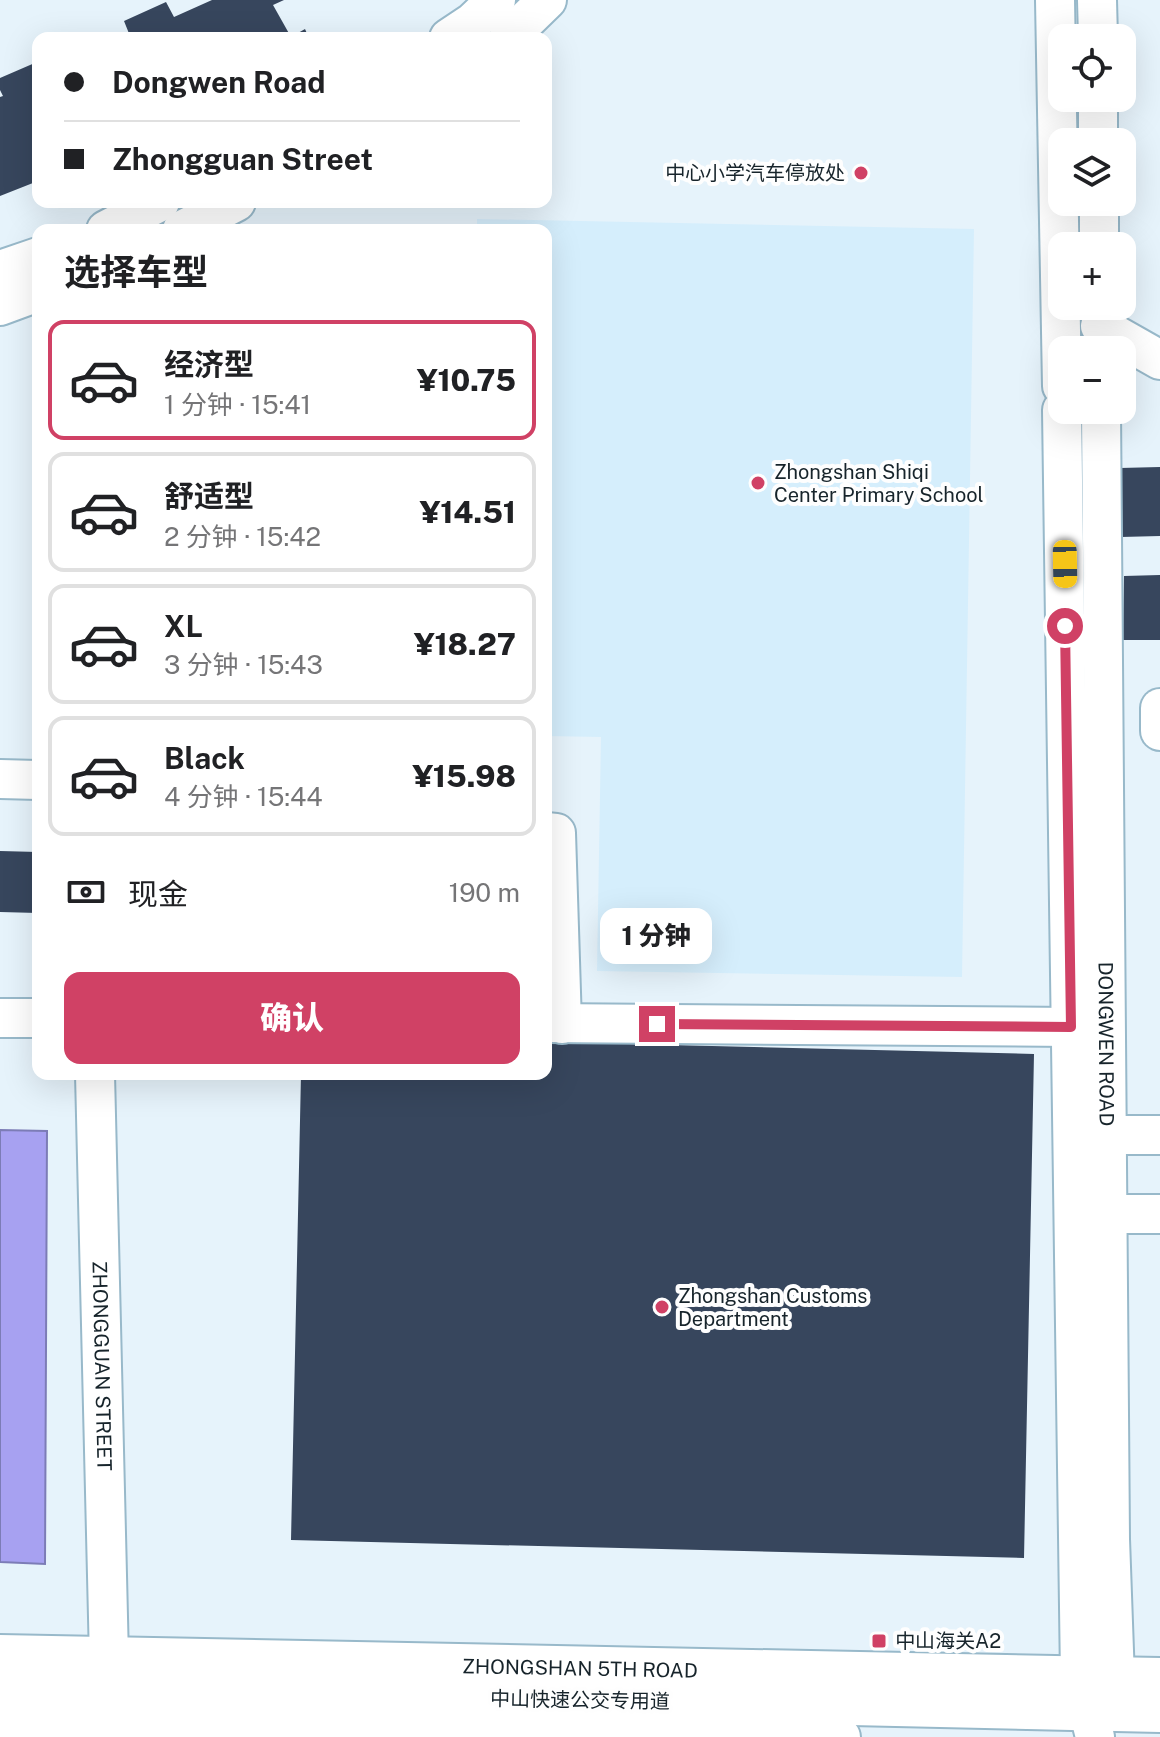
<!DOCTYPE html>
<html lang="zh">
<head>
<meta charset="utf-8">
<style>
  :root { --surface:#fff; --page:#f6f6f6; --text:#202124; --muted:#757577; --line:#e0e0e0; --accent:#d04165 }
  body { margin:0; font-family:"Public Sans","Noto Sans SC",sans-serif; background:var(--page); color:var(--text); height:100vh; display:flex; flex-direction:column; font-size:30px; white-space:nowrap }
  * { box-sizing:border-box; margin:0 }
  p { font-size:26px; color:var(--muted) }
  .icon { flex:none; width:44px; height:44px; fill:none; stroke:currentColor; stroke-width:2; stroke-linecap:round; stroke-linejoin:round }
  .map { position:relative; flex:1; overflow:hidden }
  .details { position:absolute; left:32px; top:224px; width:520px; height:856px; display:flex; flex-direction:column; background:var(--surface); border-radius:16px; box-shadow:0 8px 32px #0002 }
  .details>* { flex:none }
  .top-card { position:absolute; left:32px; top:32px; width:520px; height:176px; border-radius:16px; box-shadow:0 8px 32px #0002; display:grid; align-content:center; height:176px; padding:0 32px; background:var(--surface) }
  .controls { position:absolute; left:1048px; top:24px; display:grid; gap:16px }
  .controls a { display:grid; place-items:center; width:88px; height:88px; border-radius:16px; background:var(--surface); box-shadow:0 8px 32px #0002; font-size:40px }
  .end { position:absolute; width:36px; height:36px; margin:-18px; border:10px solid #d04165; background:#fff; box-shadow:0 0 0 4px #fff }
  .from { border-radius:50% }
  .bubble { position:absolute; height:56px; border-radius:16px; background:var(--surface); box-shadow:0 8px 32px #0002; font-size:26px; font-weight:800; line-height:56px; text-align:center }
  .car { position:absolute; width:24px; height:48px; margin:-24px -12px; border-radius:10px; box-shadow:0 0 6px 2px #0007; background:linear-gradient(#f5c518 24%,#345 0 40%,#f5c518 0 76%,#345 0 86%,#f5c518 0) }
  .top-card b { display:flex; align-items:center; gap:28px; height:76px; font-size:30px }
  .top-card b+b { border-top:2px solid var(--line) }
  .top-card i { width:20px; height:20px; background:var(--text) }
  ul { padding:0; list-style:none }
  li { display:flex; align-items:center; gap:24px; height:120px; margin:0 16px 12px; padding:0 16px; border:4px solid var(--line); border-radius:16px }
  li div { flex:1 }
  li b { display:block; font-size:30px }
  li em { font-style:normal; font-weight:800 }
  li.current { border-color:var(--accent) }
  li>.icon { width:72px; height:72px; stroke-width:1.5 }
  h2 { padding:0 32px; font-size:36px; line-height:96px }
  .pay { display:flex; align-items:center; gap:20px; height:88px; padding:0 32px; font-size:30px }
  .pay p { margin-inline-start:auto }
  .action { display:flex; gap:16px; margin-top:auto; padding:16px 32px }
  .action a { flex:1; height:92px; border-radius:16px; background:var(--accent); color:#fff; font-size:32px; font-weight:800; line-height:92px; text-align:center }
  .map>svg:first-child { display:block }
  .built { fill:#d5eefc }
  .water { fill:#a7a1f1; stroke:#7c7cb6; stroke-width:2 }
  .building { fill:#37465d }
  .lines { fill:none; stroke-linecap:round; stroke-linejoin:round }
  .minor-casing { stroke:#98b9ca; stroke-width:42 }
  .major-casing { stroke:#98b9ca; stroke-width:48 }
  .minor { stroke:#fff; stroke-width:38 }
  .major { stroke:#fff; stroke-width:44 }
  .route { stroke:#d04165; stroke-width:10 }
  .poi-dot { fill:#d04165; stroke:#fefefe; stroke-width:3 }
  .labels { text-anchor:middle; stroke-width:8; stroke-linejoin:round; paint-order:stroke }
  .poi-label { font-size:20px; fill:#17242b; stroke:#fefefe; text-anchor:start }
  .street-label { font-size:20px; fill:#17242b; stroke:#fefefe }
</style>
</head>
<body>
<div class="map">
<svg width="1160" height="1737" viewBox="0 0 1160 1737">
  <rect width="100%" height="100%" fill="#e6f3fb"/>
  <!-- built -->
  <path class="built" d="M477,219l497,10 -12,748 -365,-6 4,-234 -55,-1v-506h-69z"/>
  <!-- water -->
  <path class="water" d="M0,1130l47,1 -2,433 -45,-2z"/>
  <!-- building -->
  <path class="building" d="M212,0h72l-11,5 18,32 14,-8 4,9h-184l5,-2 -6,-15 42,-19 8,15z
    M37,62l1,119 -38,15v-99l3,-1 -3,-6v-12z
    M1160,467v69l-39,1 -1,-69z
    M1160,575v65h-37l1,-64z
    M0,851l38,1v61l-38,-1z
    M546,1042l488,12 -10,504 -733,-18 10,-466h245z"/>
  <g class="lines">
    <!-- minor casing -->
    <g class="minor-casing">
      <g id="minor">
        <path d="M1055,0l7,386"/>
        <path d="M1097,0l1,38"/>
        <path d="M449,38l24,-16 23,-22"/>
        <path d="M508,38l39,-38"/>
        <path d="M1098,98v44"/>
        <path d="M1099,202v44"/>
        <path d="M106,230l54,-28"/>
        <path d="M182,230l54,-28"/>
        <path d="M0,270l38,-13"/>
        <path d="M0,306l38,-14"/>
        <path d="M1100,326l60,34"/>
        <path d="M1062,410l18,1267 15,60"/>
        <path id="s1" d="M1101,410l9,1129 5,140 -4,28"/>
        <path d="M1160,708v23"/>
        <path d="M0,779l38,1"/>
        <path d="M546,832l10,1 6,191"/>
        <path d="M0,1018h38"/>
        <path d="M546,1023l525,4"/>
        <path id="s2" d="M95,1074l14,585"/>
        <path d="M1106,1135h54"/>
        <path d="M1107,1214h53"/>
        <path d="M0,1687l1160,26"/>
        <path d="M0,1719l841,18"/>
      </g>
    </g>
    <!-- major casing -->
    <g class="major-casing">
      <g id="major">
        <path id="s3" d="M0,1657l1160,23"/>
      </g>
    </g>
    <!-- minor -->
    <use href="#minor" class="minor"/>
    <!-- major -->
    <use href="#major" class="major"/>
  </g>
  <g class="lines">
    <!-- route -->
    <path class="route" d="M657,1024l414,3 -6,-401"/>
  </g>
  <!-- markers -->
  <g class="poi-dot">
    <circle cx="861" cy="173" r="8"/>
    <circle cx="758" cy="483" r="8"/>
    <circle cx="662" cy="1307" r="8"/>
    <rect x="871" y="1633" width="16" height="16" rx="4"/>
  </g>
  <g class="labels">
    <!-- poi labels -->
    <g class="poi-label">
      <text x="845" y="180" text-anchor="end">中心小学汽车停放处</text>
      <text x="774" y="479">Zhongshan Shiqi<tspan x="774" dy="23">Center Primary School</tspan></text>
      <text x="678" y="1303">Zhongshan Customs<tspan x="678" dy="23">Department</tspan></text>
      <text x="895" y="1648">中山海关A2</text>
    </g>
    <!-- street labels -->
    <g class="street-label">
      <text dy="7" stroke="none"><textPath href="#s1" startOffset="634">DONGWEN ROAD</textPath></text>
      <text dy="7" stroke="none"><textPath href="#s2" startOffset="292">ZHONGGUAN STREET</textPath></text>
      <text dy="7" stroke="none"><textPath href="#s3" startOffset="580">ZHONGSHAN 5TH ROAD</textPath></text>
      <text transform="translate(580 1700) rotate(1)" y="7">中山快速公交专用道</text>
    </g>
  </g>
</svg>
<div class="controls">
<a><svg class="icon" aria-label="locate" viewBox="0 0 24 24"><circle cx="12" cy="12" r="6"/><path d="M12 2v4M12 18v4M2 12h4M18 12h4"/></svg></a>
<a><svg class="icon" aria-label="layers" viewBox="0 0 24 24"><path d="M12 4l9 5-9 5-9-5zM3 14l9 5 9-5"/></svg></a>
<a>+</a>
<a>−</a>
</div>
<i class="end from" style="left:1065px;top:626px"></i>
<i class="end" style="left:657px;top:1024px"></i>
<div class="bubble" style="left:600px;top:908px;width:112px">1 分钟</div>
<i class="car" style="left:1065px;top:564px;rotate:179deg"></i>
<div class="top-card">
<b><i class="from"></i>Dongwen Road</b>
<b><i></i>Zhongguan Street</b>
</div>
<section class="details">
<h2>选择车型</h2>
<ul>
<li class="current"><svg class="icon" aria-label="car" viewBox="0 0 24 24"><path d="M5 17H2v-5l4-1 3-4h7l3 4 3 1v5h-3M9 17h6M6 11h13"/><circle cx="7" cy="17" r="2"/><circle cx="17" cy="17" r="2"/></svg><div><b>经济型</b><p>1 分钟 · 15:41</p></div><em>¥10.75</em></li>
<li><svg class="icon" aria-label="car" viewBox="0 0 24 24"><path d="M5 17H2v-5l4-1 3-4h7l3 4 3 1v5h-3M9 17h6M6 11h13"/><circle cx="7" cy="17" r="2"/><circle cx="17" cy="17" r="2"/></svg><div><b>舒适型</b><p>2 分钟 · 15:42</p></div><em>¥14.51</em></li>
<li><svg class="icon" aria-label="car" viewBox="0 0 24 24"><path d="M5 17H2v-5l4-1 3-4h7l3 4 3 1v5h-3M9 17h6M6 11h13"/><circle cx="7" cy="17" r="2"/><circle cx="17" cy="17" r="2"/></svg><div><b>XL</b><p>3 分钟 · 15:43</p></div><em>¥18.27</em></li>
<li><svg class="icon" aria-label="car" viewBox="0 0 24 24"><path d="M5 17H2v-5l4-1 3-4h7l3 4 3 1v5h-3M9 17h6M6 11h13"/><circle cx="7" cy="17" r="2"/><circle cx="17" cy="17" r="2"/></svg><div><b>Black</b><p>4 分钟 · 15:44</p></div><em>¥15.98</em></li>
</ul>
<div class="pay"><svg class="icon" aria-label="cash" viewBox="0 0 24 24"><path d="M3 7h18v10H3z"/><circle cx="12" cy="12" r="2"/></svg>现金<p>190 m</p></div>
<div class="action"><a>确认</a></div>
</section>
</div>
</body>
</html>
